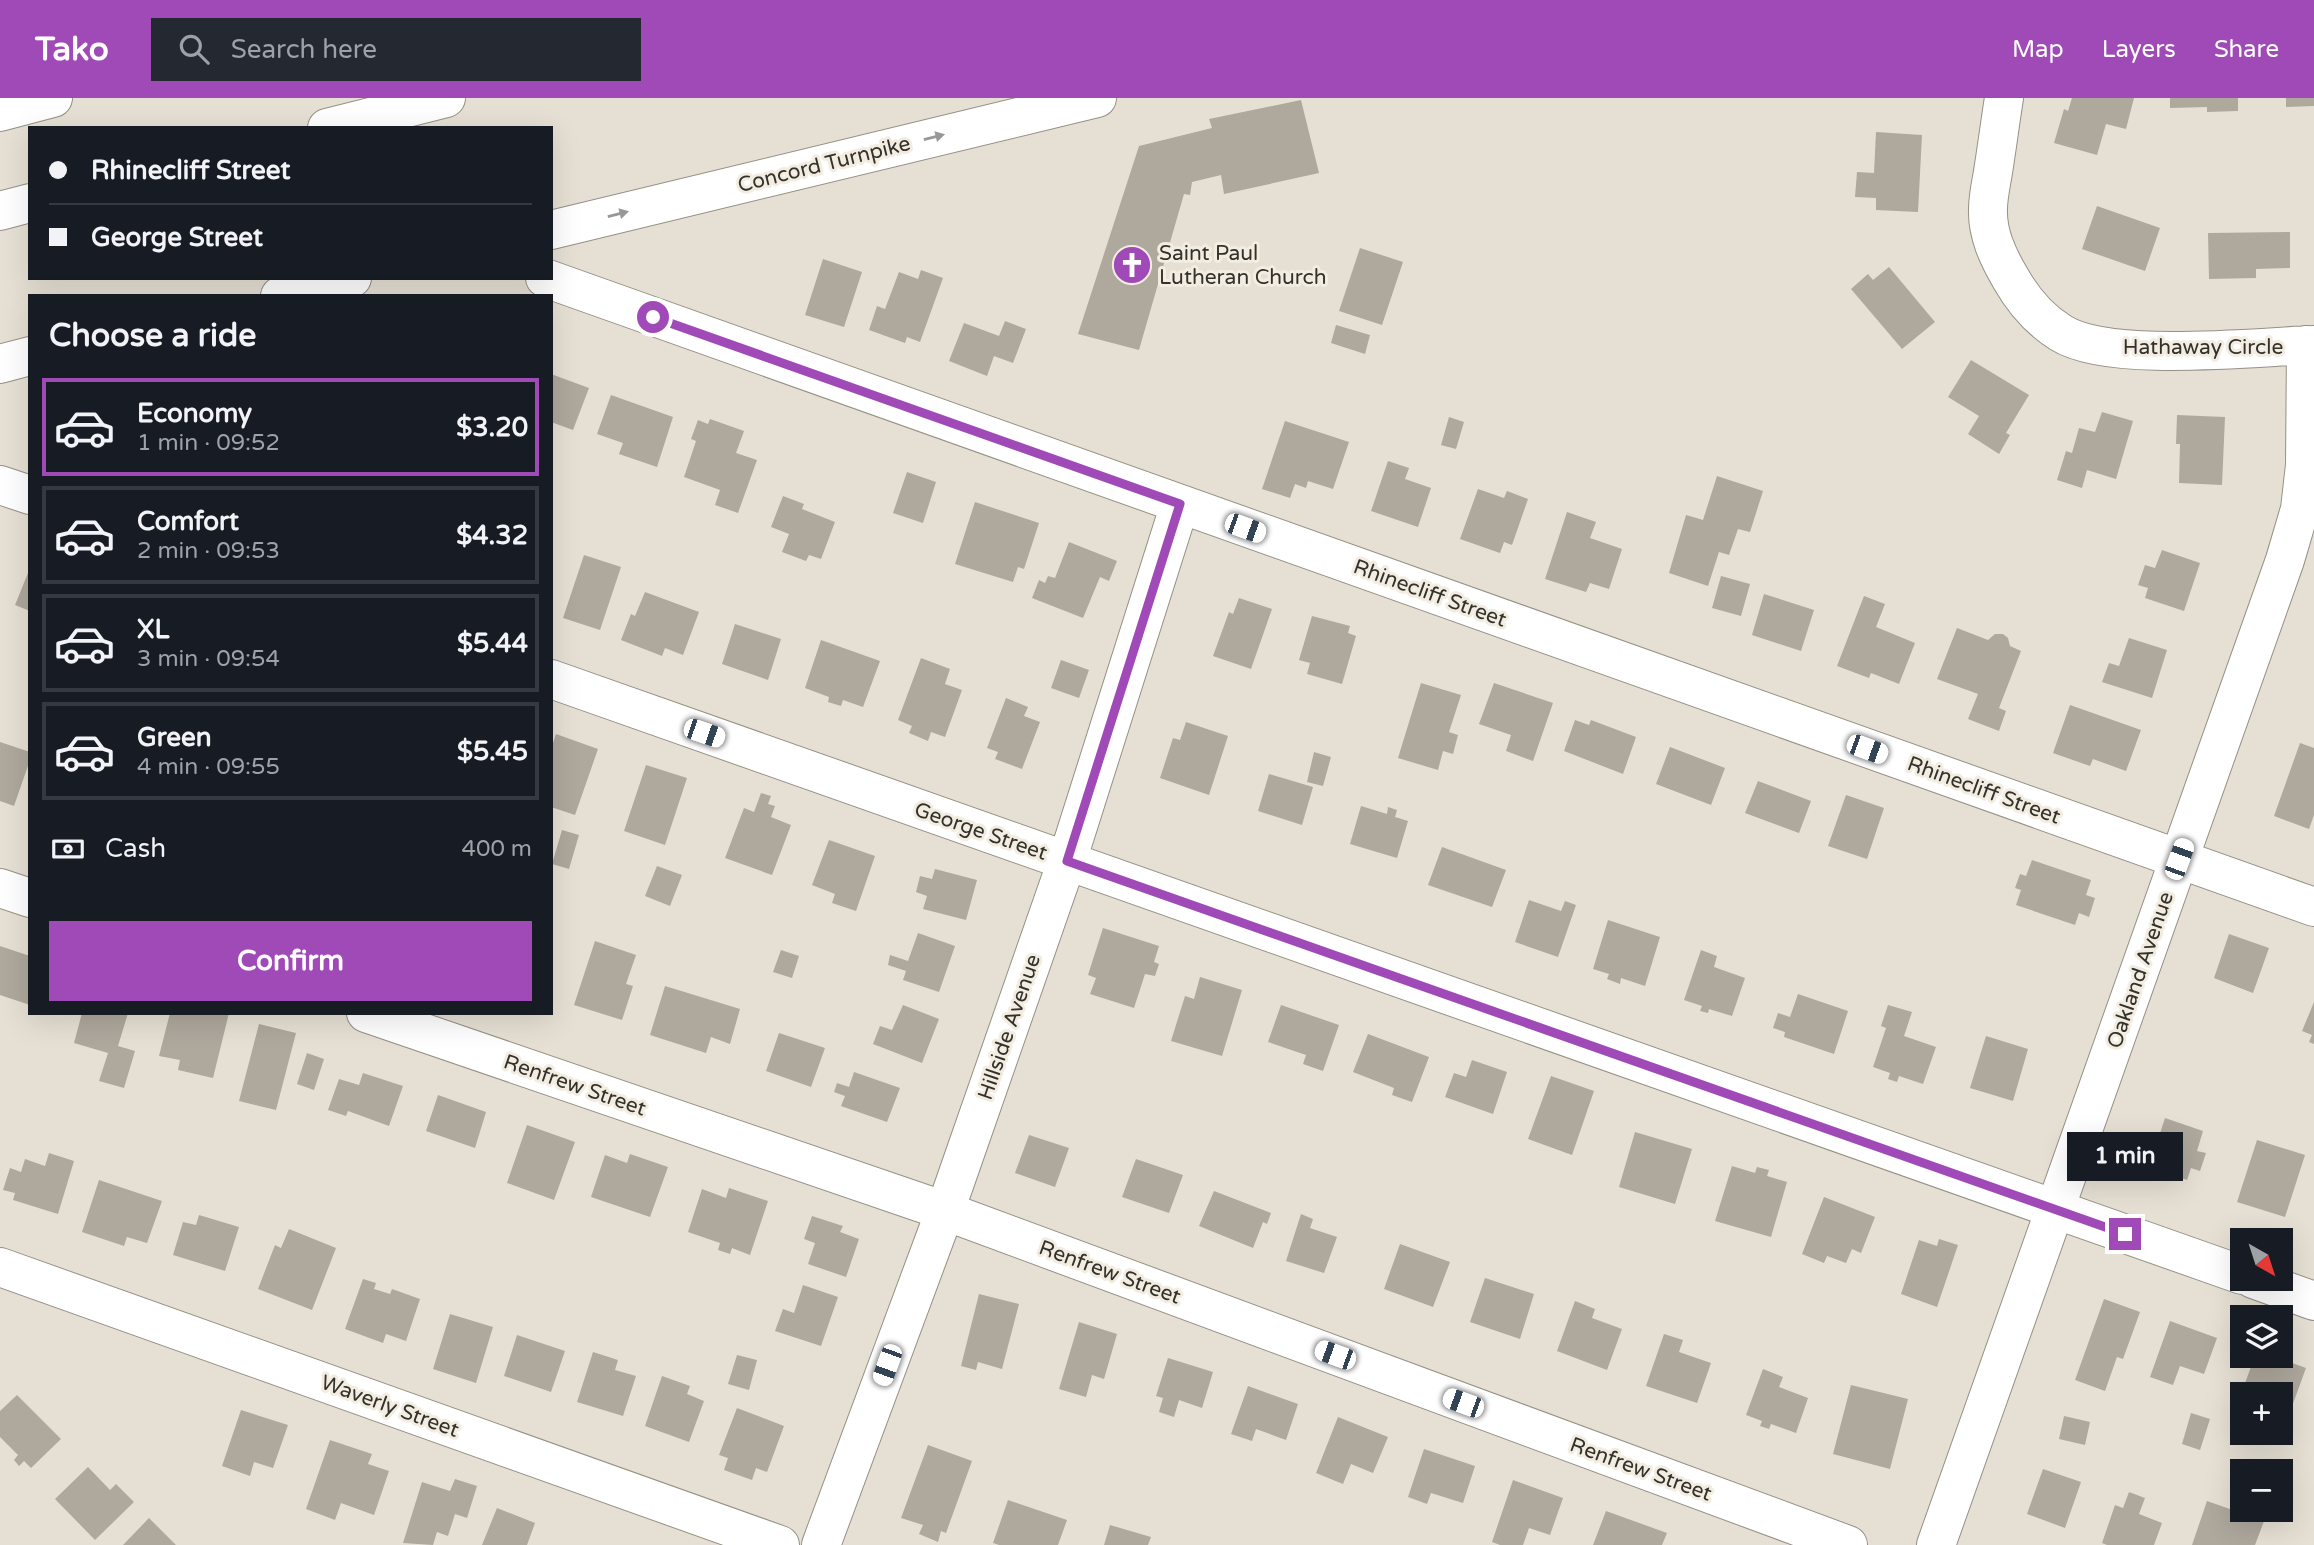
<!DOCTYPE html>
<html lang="en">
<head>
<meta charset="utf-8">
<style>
  :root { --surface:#171b24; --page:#242831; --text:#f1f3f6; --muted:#9ea1a6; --line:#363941; --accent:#a04ab8 }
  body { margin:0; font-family:"Varela Round",sans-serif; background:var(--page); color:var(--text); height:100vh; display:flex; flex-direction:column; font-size:26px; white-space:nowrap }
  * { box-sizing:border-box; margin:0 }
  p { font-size:23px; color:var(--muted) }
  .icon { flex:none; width:38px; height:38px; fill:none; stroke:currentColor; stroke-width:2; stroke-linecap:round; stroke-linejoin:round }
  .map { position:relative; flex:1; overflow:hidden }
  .details { position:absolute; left:28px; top:196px; width:525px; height:721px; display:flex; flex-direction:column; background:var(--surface); border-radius:0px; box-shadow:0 7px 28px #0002 }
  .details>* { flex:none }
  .guide { position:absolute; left:28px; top:28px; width:525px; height:154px; border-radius:0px; box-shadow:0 7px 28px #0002; display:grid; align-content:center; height:154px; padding:0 21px; background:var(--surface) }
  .needle { width:46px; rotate:141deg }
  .tools { position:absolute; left:2230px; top:1130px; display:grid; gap:14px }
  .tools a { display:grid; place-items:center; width:63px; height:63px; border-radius:0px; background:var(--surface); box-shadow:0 7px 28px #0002; font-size:35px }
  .end { position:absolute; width:32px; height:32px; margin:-16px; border:9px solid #a04ab8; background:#fff; box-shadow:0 0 0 4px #fff }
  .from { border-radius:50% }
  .bubble { position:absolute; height:49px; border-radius:0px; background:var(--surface); box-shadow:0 7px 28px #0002; font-size:23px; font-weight:800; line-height:49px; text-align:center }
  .car { position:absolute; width:21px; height:42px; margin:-21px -10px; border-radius:9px; box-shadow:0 0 5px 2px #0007; background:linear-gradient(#fff 24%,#345 0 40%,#fff 0 76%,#345 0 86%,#fff 0) }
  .guide b { display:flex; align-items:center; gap:24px; height:66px; font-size:26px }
  .guide b+b { border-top:2px solid var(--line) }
  .guide i { width:18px; height:18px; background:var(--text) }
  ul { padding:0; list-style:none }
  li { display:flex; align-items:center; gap:21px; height:98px; margin:0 14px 10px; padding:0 7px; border:4px solid var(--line); border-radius:0px }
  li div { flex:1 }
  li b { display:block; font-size:26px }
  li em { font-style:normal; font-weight:800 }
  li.current { border-color:var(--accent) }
  li>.icon { width:63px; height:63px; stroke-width:1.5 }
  h2 { padding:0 21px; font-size:32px; line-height:84px }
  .pay { display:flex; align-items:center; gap:18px; height:77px; padding:0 21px; font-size:26px }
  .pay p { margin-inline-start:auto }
  .action { display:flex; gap:14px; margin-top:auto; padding:14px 21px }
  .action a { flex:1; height:80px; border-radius:0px; background:var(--accent); color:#fff; font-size:28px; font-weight:800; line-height:80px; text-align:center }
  header { display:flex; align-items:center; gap:42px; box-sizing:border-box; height:98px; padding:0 35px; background:var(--accent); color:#fff }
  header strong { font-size:33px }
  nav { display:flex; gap:38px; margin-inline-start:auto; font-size:24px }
  .search { width:490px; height:63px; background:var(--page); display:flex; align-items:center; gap:18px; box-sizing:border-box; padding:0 24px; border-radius:0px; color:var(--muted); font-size:26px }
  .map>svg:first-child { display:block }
  .building { fill:#aea89d }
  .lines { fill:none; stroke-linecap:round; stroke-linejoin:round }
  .minor-casing { stroke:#959085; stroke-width:40 }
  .major-casing { stroke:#959085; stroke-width:40 }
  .highway-casing { stroke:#959085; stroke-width:40 }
  .minor { stroke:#fff; stroke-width:38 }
  .major { stroke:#fff; stroke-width:38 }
  .highway { stroke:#fff; stroke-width:38 }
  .oneway { fill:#999896 }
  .route { stroke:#a04ab8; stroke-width:9 }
  .labels { text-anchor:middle; stroke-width:6; stroke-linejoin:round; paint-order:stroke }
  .street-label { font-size:21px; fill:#33312c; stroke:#f3ede1 }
  .poi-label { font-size:21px; fill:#33312c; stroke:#f3ede1; text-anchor:start }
</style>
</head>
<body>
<header>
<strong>Tako</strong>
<div class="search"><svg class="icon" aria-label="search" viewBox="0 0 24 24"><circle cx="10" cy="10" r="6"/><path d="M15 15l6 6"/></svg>Search here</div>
<nav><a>Map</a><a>Layers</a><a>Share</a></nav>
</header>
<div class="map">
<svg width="2314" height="1447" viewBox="0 0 2314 1447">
  <rect width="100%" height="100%" fill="#e6e0d4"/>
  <!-- building -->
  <path class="building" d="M2072,0h62l-8,31 -20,-5 -9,31 -43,-12 10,-34 4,2z
    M2170,0h68v13l-31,1v-5l-37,1z
    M2286,0h28v8l-28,1z
    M1301,2l18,73 -95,21 -3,-19 -29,7 -2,13 -6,-1 -45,156 -61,-16 61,-188 73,-18 -3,-9z
    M1876,34l46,3 -4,77 -42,-2v-12l-21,-1 2,-25 17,1z
    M2097,108l63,22 -15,43 -63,-22z
    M2290,134v36l-34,1v9l-47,1 -1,-46z
    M1360,150l43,14 -21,63 -43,-14z
    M823,161l39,13 -18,55 -39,-12z
    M1889,169l46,55 -33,27 -51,-60 17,-15 5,6z
    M921,172l22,8 -23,64 -13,-5 -2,6 -36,-13 8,-24 8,3 14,-37 19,7z
    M1005,223l21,8 -13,34 -19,-7 -7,20 -38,-15 15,-38 35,13z
    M1336,227l34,10 -5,19 -34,-11z
    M1971,262l58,35 -23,38 4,2 -11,19 -31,-20 11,-18 -31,-19z
    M551,276l38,14 -16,42 -22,-8z
    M611,297l62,22 -16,50 -38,-13 4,-11 -26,-9z
    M2102,314l31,9 -17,58 -29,-9 -5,18 -25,-8 9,-29 6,2 7,-25 16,4z
    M2177,317l48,2 -3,68 -43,-2 1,-39h-4z
    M1449,319l15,5 -8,27 -15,-4z
    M710,321l34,12 -8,22 21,7 -19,53 -23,-8 5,-15 -36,-13 12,-36 -5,-2 7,-19 10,4z
    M1285,323l64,21 -16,47 -25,-8 -2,7 -11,-4 -5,14 -28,-9z
    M1388,363l21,7 -4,11 26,9 -13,39 -47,-16z
    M907,374l29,10 -13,41 -30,-10z
    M1717,378l46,15 -13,41 -12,-3 -9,26 -10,-3 -11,34 -39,-13 17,-58 17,5z
    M1478,391l26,9 3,-7 21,8 -16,46 -8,-3 -4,11 -40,-14z
    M783,398l21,8 -2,5 33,13 -14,37 -12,-4 -3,6 -24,-9 7,-18 -18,-7z
    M975,404l64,21 -15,46 -6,-2 -5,15 -58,-18z
    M1567,414l29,10 -6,16 32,11 -13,40 -19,-6 -4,9 -41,-13z
    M1069,444l48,19 -8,20 -9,-4 -17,41 -51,-20 7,-18 6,3 3,-7 7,2z
    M2162,452l38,13 -16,48 -39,-13 3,-10 -10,-3 7,-20 10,3z
    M584,457l37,12 -21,63 -37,-12z
    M30,470v43l-15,-6z
    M1721,478l29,8 -9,32 -29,-8z
    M645,494l54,20 -16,43 -18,-7 -3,8 -41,-16 10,-26 4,2z
    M1764,496l50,16 -13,41 -49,-16z
    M1864,498l21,8 -9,23 39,16 -16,41 -28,-11 -2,5 -32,-12z
    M1239,500l33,11 -21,60 -38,-13 16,-44 4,2z
    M1312,518l38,10 -2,7 8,3 -14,48 -35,-10 3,-11 -11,-3z
    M735,526l46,15 -13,41 -46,-16z
    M1957,530l31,12 7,-6h8l5,4 2,8 11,5 -22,57 7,3 -7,20 -31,-12 10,-25 -41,-15z
    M2129,540l38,12 -15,48 -50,-16 7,-19 10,3z
    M821,542l59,21 -17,46 -20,-7 -2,6 -13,-4 1,-5 -24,-9z
    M921,560l29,11 -5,15 17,6 -17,47 -14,-5 -3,9 -19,-8 3,-7 -14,-6z
    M1061,562l28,10 -10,28 -28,-10z
    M1421,585l40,12 -12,37 9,3 -5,19 -10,-3 -5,19 -40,-12z
    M1494,585l59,20 -20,58 -27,-10 5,-16 -32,-11z
    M1006,600l22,9 -4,9 16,6 -18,47 -27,-10 3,-7 -11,-4z
    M2070,607l71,25 -15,41 -33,-12 -3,7 -37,-13z
    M1575,622l14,5 2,-5 45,17 -13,37 -59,-23z
    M1186,624l42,14 -19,59 -49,-17 13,-40 7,2z
    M556,636l42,15 -23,66 -24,-8v-58z
    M0,644l30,10v8l-16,46 -14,-5z
    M2300,645l14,5v67l-5,14 -35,-13z
    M1670,649l55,21 -14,37 -55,-21z
    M1314,654l17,5 -8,29 -16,-4z
    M646,667l41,13 -22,67 -41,-14z
    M1269,676l44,13 -11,38 -44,-14z
    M1758,683l53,20 -12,32 -54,-20z
    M761,695l10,3 -3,8 7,2 -4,11 20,8 -19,50 -47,-17 19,-50 10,4z
    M1846,697l38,13 -17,51 -39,-13z
    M1361,708l26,8 1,-7 9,3 -2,7 13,4 -11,37 -47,-14z
    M562,732l17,5 -10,34 -17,-5z
    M829,742l46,16 -19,55 -24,-8 3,-9 -23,-9z
    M1442,749l64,23 -14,37 -64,-22z
    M2032,762l59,20 -5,15 9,3 -6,19 -10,-4 -4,12 -59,-20 5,-15 -6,-2 5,-14 6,2z
    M657,768l25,9 -12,31 -25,-10z
    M935,771l42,11 -11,40 -43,-11 4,-13 -11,-4 4,-16 12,3z
    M1529,802l32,11 4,-10 11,4 -18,52 -43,-15z
    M1608,822l52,17 -15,49 -24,-8 -1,6 -13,-5 2,-5 -16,-5z
    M1103,830l56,18 -5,16 5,2 -4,12 -10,-2 -11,34 -44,-14 6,-16 -8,-3z
    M918,835l37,13 -16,46 -36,-12 3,-9 -18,-6 2,-10 18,6z
    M2229,836l40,14 -16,45 -39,-15z
    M595,843l41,14 -10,29 7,2 -11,34 -48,-15z
    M0,848l30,10v49l-30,-10z
    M781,852l18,6 -7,22 -19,-6z
    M1701,852l16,6 -3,11 31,11 -13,38 -23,-7 -1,4 -8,-2 2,-5 -18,-6z
    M1200,879l42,13 -20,66 -51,-15 14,-45 9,3z
    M665,888l75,23 -10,35 -19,-7 -5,16 -56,-18z
    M1798,896l50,17 -14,43 -50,-17 1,-5 -12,-4 5,-15 12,4z
    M2314,904v42l-5,-2 3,-7 -10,-4z
    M903,907l36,14 -17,44 -49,-19 7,-18 12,4z
    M1281,907l58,20 -16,46 -20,-7 3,-9 -38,-13z
    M1888,907l24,7 -8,24 32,11 -13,37 -24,-8 -2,6 -9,-3 2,-6 -17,-6 13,-39 -5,-2z
    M82,915h46l-10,33 17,5 -11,37 -25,-7 9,-28 -34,-10z
    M170,915h59l-16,65 -35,-8 2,-10 -21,-4z
    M259,926l37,9 -20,77 -37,-9z
    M779,935l46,15 -14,39 -45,-16z
    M1368,936l61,23 -17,45 -20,-7 2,-7 -41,-16z
    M1986,938l42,13 -15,52 -43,-13z
    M307,955l17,6 -10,31 -17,-6z
    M1472,962l35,12 -14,42 -48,-17 9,-24 12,4z
    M854,974l46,16 -13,34 -46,-16 4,-10 -11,-4 3,-9 12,4z
    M363,975l40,13 -14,40 -41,-15 -2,5 -18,-6 11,-31 20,6z
    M1551,978l43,15 -22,64 -44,-16z
    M438,997l48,17 -11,36 -49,-17z
    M2165,1020l38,13 -6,20 9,2 -6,18 -9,-3 -4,12 -38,-13z
    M527,1027l48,17 -21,58 -47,-17z
    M1635,1034l57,17 -17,55 -56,-17z
    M1029,1037l40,13 -14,39 -40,-14z
    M2257,1042l48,15 -20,62 -48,-15z
    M49,1055l25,8 -16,53 -45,-14 2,-7 -12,-3 7,-22 11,4 4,-13 20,7z
    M630,1056l38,13 -18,50 -59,-20 14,-42 22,8z
    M1136,1061l47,16 -14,38 -47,-16z
    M1732,1068l23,7 2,-6 12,3 -2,6 20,6 -16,55 -56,-16z
    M99,1082l63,21 -15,42 -20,-6 -3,9 -42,-14z
    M729,1090l39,13 -18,54 -18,-7 -2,6 -12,-4 2,-7 -32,-11 14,-43 24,9z
    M1214,1093l57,22 -4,11 -4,-2 -10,26 -54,-22z
    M1824,1099l51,20 -14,36 -9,-4 -6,14 -19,-7 -3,7 -22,-9z
    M1301,1116l12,5 -3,9 27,9 -13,36 -38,-12z
    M199,1117l40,12 -14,44 -52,-16 10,-33 13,3z
    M812,1118l31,10 -3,6 19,7 -13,38 -38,-13 7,-21 -11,-4z
    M289,1131l47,19 -24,62 -54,-21 17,-44 6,3z
    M1939,1141l19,6 -21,62 -36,-13 18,-54 18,6z
    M1400,1146l50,18 -17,45 -49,-18z
    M1485,1180l49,16 -14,45 -50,-17z
    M363,1181l13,4 -2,6 16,5 2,-5 28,10 -14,42 -20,-7 -3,9 -38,-14z
    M803,1187l35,12 -17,49 -46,-15 8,-22 11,4z
    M979,1196l40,10 -17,65 -24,-7 -2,8 -15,-4z
    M2104,1201l36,13 -17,47 -6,-2 -12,34 -30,-11z
    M1575,1203l20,8 -3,9 30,11 -15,41 -50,-19z
    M450,1216l43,13 -17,56 -43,-14z
    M2170,1223l47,17 -13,36 -24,-8 -7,19 -23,-8z
    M1079,1224l38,12 -13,45 -12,-4 -6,22 -27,-8z
    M1664,1236l19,6 -4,12 32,11 -14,40 -51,-17z
    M517,1237l48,16 -14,41 -47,-16z
    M593,1254l25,8 -3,10 21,6 -13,40 -46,-14z
    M737,1257l20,5 -8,30 -21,-6z
    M2255,1258h18l33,12 -19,52 -7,-3v-22h-38v9l-4,-2z
    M1168,1260l45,14 -11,36 -23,-8 -5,17 -15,-5 4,-14 -7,-2z
    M1763,1271l20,8 -4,10 29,11 -12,35 -25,-9 -2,5 -9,-3 2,-5 -16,-6z
    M662,1278l28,10 -3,8 17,7 -15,41 -44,-16z
    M1851,1287l57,14 -18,70 -57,-15z
    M1248,1288l50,18 -12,36 -30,-11 -4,12 -21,-7z
    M17,1297l44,44 -30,29 -7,-7 -5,5 -5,-6 4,-5 -18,-18v-26z
    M737,1310l47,18 -17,46 -11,-4 -4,12 -28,-10 4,-12 -9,-3z
    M241,1312l47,15 -15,43 -19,-6 -4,14 -28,-10z
    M2191,1315l19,6 -10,31 -18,-6z
    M2064,1318l26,6 -5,23 -26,-6z
    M1338,1319l50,20 -15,36 -22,-9 -8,20 -27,-11z
    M330,1342l42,14 -4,10 21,7 -15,44 -33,-12 -6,17 -29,-11z
    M928,1347l44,16 -26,72 -5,-2 -3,11 -19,-8 4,-9 -22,-7z
    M1424,1351l51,17 -12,37 -32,-10 -4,11 -19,-7z
    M88,1369l22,23 6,-6 18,18 -39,38 -40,-41z
    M2043,1371l38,13 -16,46 -38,-14z
    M455,1381l22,7 -10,32 -12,-4 -7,22 -11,-4 -4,13 -30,-2 19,-61 28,9z
    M1513,1382l50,18 -13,37 -21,-7 -6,17h-23l-8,-3z
    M2129,1394l16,6 -6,16 23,9 -8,22h-47l-5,-2 13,-38 8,3z
    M1008,1402l59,20 -9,25h-59l-6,-2z
    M2207,1403l57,20 -9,24h-63z
    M497,1410l38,15 -8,22h-45z
    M1606,1413l61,22 -5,12h-69z
    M149,1420l27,27h-53z
    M1110,1427l41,12 -3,8h-44z"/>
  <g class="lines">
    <!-- minor casing -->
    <g class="minor-casing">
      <path id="minor" d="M2004,0c-4,25 -7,49 -11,74 -2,12 -5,25 -5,37 -1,25 10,48 23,70 12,21 29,41 50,54 48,30 193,14 253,12
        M545,180l1769,629
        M0,387l30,10
        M551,581l1691,596
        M0,790l30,10
        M366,915l579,198 903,334
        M0,1169l780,278
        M2253,1181l61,22
        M821,1447l124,-334 122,-350 113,-357
        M1936,1447l349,-985 15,-51 5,-44 1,-120"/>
    </g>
    <!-- major casing -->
    <g class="major-casing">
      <path id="major" d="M551,132l546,-132
        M280,198l72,-18
        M0,266l30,-8"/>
    </g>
    <!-- highway casing -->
    <g class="highway-casing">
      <path id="highway" d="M0,14l53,-14
        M327,30l119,-30
        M0,113l30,-8"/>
    </g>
    <!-- minor -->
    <use href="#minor" class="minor"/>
    <!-- major -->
    <use href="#major" class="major"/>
    <!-- highway -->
    <use href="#highway" class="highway"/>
  </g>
  <!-- one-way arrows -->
  <defs><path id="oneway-solid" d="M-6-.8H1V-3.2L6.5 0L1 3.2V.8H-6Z" transform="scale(1.75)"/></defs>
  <g class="oneway">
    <use href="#oneway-solid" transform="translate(934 39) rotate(-14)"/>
    <use href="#oneway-solid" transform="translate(618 116) rotate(-14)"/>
  </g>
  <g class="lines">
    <!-- route -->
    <path class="route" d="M653,219l527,187 -113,357 1058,373"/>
  </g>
  <!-- icons -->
  <defs>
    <g id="church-disc" transform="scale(2.0125)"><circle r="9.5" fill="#a04ab8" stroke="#f3ede1"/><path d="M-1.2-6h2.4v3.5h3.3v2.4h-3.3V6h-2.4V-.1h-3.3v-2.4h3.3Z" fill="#fff"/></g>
  </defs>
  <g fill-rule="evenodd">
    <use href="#church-disc" x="1132" y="167"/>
  </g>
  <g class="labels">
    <!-- street labels -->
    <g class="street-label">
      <text transform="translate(824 66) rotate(-14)" y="7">Concord Turnpike</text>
      <text x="2203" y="256">Hathaway Circle</text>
      <text transform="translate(1430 495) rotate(20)" y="7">Rhinecliff Street</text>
      <text transform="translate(1984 692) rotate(20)" y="7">Rhinecliff Street</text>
      <text transform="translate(981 733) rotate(19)" y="7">George Street</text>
      <text transform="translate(2140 872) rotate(-71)" y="7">Oakland Avenue</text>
      <text transform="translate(1009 929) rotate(-71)" y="7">Hillside Avenue</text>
      <text transform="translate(575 987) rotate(19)" y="7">Renfrew Street</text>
      <text transform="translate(1110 1174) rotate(20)" y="7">Renfrew Street</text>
      <text transform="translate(390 1308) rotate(20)" y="7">Waverly Street</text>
      <text transform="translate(1641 1371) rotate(20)" y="7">Renfrew Street</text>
    </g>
    <!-- poi labels -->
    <g class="poi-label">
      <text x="1159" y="162">Saint Paul<tspan x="1159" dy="24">Lutheran Church</tspan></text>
    </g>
  </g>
</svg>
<div class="tools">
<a><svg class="needle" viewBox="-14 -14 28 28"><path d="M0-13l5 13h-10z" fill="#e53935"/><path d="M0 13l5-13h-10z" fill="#9ea1a6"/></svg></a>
<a><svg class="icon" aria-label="layers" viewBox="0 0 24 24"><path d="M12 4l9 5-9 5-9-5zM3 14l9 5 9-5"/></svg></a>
<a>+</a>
<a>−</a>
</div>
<i class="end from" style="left:653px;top:219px"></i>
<i class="end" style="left:2125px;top:1136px"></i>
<div class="bubble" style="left:2067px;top:1034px;width:116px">1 min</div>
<i class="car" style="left:1245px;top:430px;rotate:110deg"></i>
<i class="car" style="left:704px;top:635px;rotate:109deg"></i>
<i class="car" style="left:1867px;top:651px;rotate:110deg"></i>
<i class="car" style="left:2179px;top:761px;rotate:20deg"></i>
<i class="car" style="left:1335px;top:1257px;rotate:290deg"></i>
<i class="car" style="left:887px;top:1267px;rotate:200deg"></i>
<i class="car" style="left:1463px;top:1305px;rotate:290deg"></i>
<div class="guide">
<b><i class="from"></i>Rhinecliff Street</b>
<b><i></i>George Street</b>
</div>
<section class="details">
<h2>Choose a ride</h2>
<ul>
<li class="current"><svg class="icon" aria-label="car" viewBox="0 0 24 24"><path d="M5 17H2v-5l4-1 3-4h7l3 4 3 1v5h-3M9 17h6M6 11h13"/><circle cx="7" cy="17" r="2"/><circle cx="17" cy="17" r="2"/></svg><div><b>Economy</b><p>1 min · 09:52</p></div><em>$3.20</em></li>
<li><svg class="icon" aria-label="car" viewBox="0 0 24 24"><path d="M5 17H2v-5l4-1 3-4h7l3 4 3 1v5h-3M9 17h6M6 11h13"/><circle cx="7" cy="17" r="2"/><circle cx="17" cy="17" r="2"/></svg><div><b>Comfort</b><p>2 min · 09:53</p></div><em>$4.32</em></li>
<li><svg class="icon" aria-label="car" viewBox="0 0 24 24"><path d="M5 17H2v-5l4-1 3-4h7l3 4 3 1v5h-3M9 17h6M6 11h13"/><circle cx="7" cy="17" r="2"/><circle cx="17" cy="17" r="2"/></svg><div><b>XL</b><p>3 min · 09:54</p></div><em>$5.44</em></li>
<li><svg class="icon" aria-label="car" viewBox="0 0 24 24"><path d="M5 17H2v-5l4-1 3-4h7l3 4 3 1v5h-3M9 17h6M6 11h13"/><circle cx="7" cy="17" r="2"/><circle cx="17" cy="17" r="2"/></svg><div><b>Green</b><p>4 min · 09:55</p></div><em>$5.45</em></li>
</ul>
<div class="pay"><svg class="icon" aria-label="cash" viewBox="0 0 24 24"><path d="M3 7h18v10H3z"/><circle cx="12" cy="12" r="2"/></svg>Cash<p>400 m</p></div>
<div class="action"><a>Confirm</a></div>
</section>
</div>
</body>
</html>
